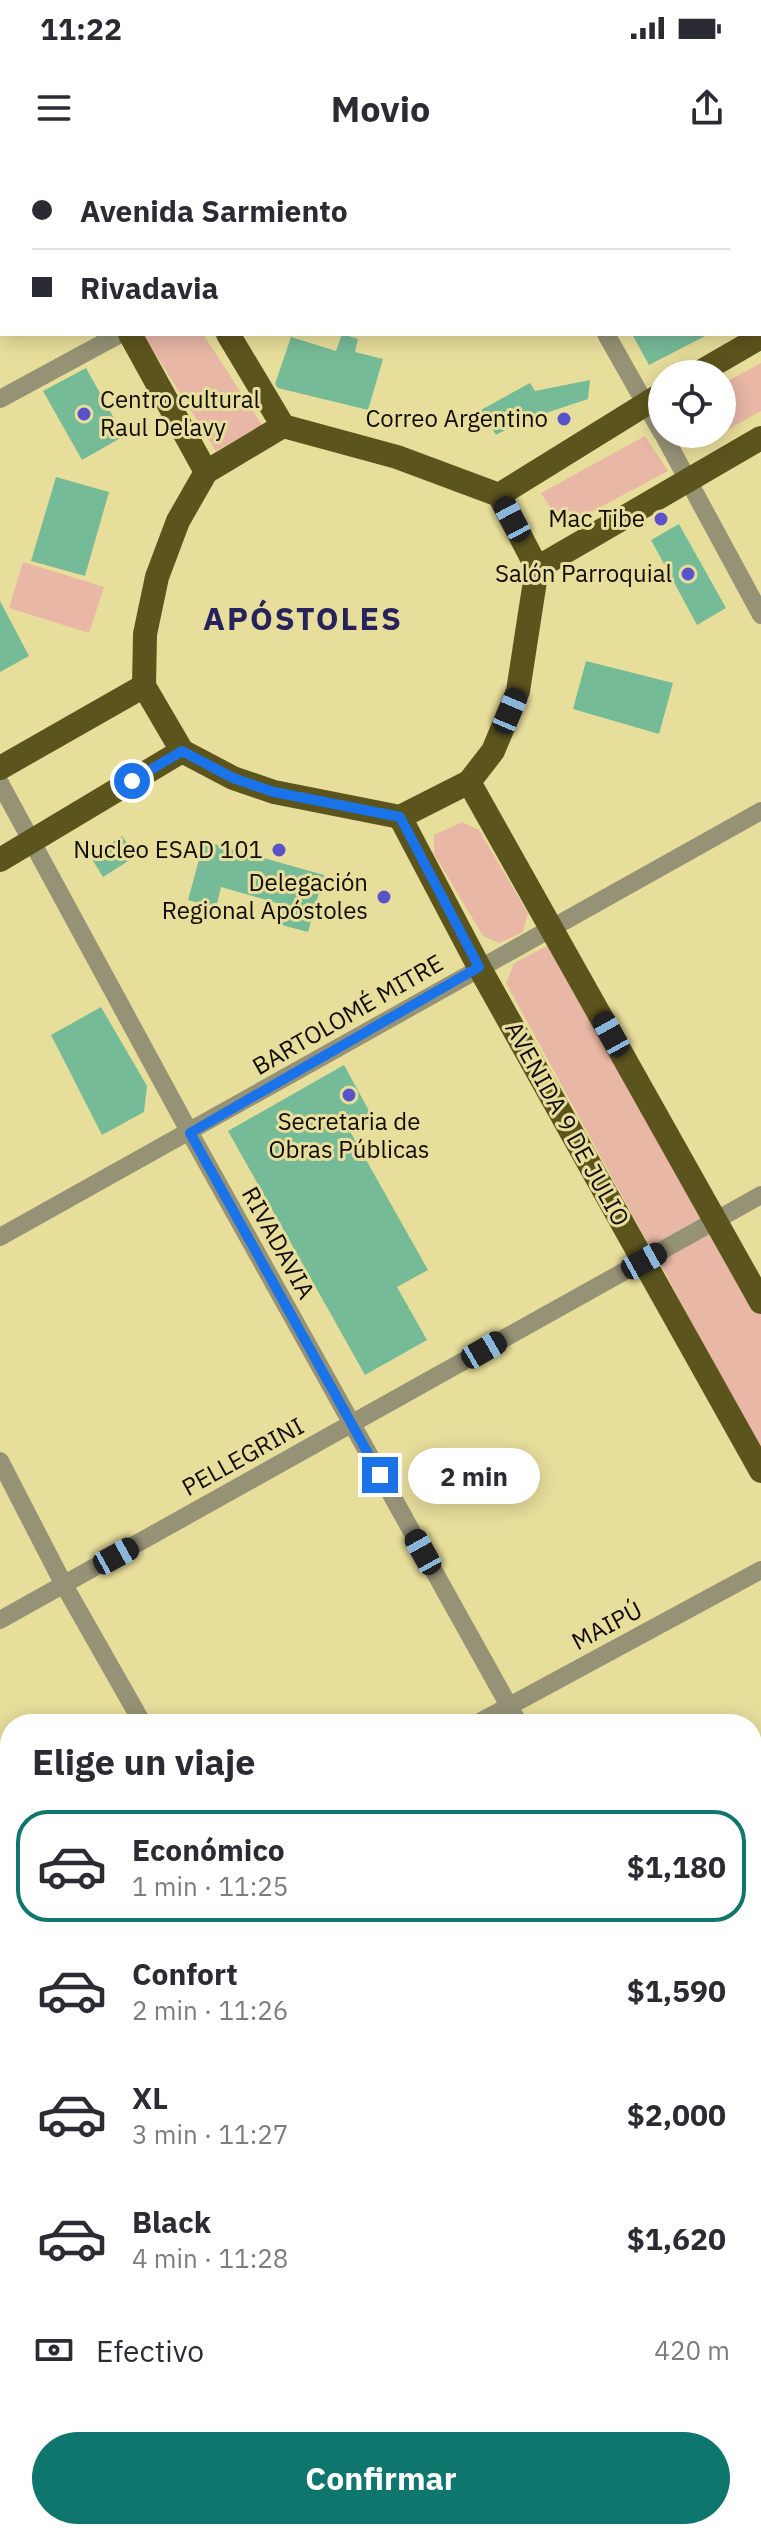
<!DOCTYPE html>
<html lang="es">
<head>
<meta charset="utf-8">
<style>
  :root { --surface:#fff; --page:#f2f2f3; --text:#2b2b33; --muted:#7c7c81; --line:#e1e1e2; --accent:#0f766e }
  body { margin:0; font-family:"IBM Plex Sans",sans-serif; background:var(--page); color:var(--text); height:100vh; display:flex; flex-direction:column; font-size:30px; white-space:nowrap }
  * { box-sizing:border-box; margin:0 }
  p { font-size:26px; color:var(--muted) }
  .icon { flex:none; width:44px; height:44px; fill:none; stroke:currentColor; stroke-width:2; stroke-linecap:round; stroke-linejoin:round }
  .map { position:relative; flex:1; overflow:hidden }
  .side { position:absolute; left:0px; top:1554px; width:762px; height:826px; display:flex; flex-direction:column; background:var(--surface); border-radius:32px 32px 0 0; box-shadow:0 4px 20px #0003 }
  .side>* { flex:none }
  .banner { position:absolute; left:0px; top:0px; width:762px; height:176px; box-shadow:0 4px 20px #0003; display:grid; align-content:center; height:176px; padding:0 32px; background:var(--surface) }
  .tools { position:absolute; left:648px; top:200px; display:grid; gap:16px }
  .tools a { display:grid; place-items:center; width:88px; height:88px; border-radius:50%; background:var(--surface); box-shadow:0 4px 20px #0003; font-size:40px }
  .end { position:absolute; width:36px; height:36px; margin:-18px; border:10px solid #1a73e8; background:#fff; box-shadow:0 0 0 4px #fff }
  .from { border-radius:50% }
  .bubble { position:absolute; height:56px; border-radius:28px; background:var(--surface); box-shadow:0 4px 20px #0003; font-size:26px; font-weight:700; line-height:56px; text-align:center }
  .car { position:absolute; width:24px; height:48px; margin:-24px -12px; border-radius:10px; box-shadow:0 0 6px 2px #0007; background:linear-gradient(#222 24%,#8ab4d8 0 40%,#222 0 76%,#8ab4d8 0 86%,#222 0) }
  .banner b { display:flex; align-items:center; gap:28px; height:76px; font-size:30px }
  .banner b+b { border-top:2px solid var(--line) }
  .banner i { width:20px; height:20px; background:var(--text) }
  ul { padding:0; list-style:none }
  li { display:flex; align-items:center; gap:24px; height:112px; margin:0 16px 12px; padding:0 16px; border:4px solid transparent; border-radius:32px }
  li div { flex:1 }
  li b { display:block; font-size:30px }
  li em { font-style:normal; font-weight:700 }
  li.on { border-color:var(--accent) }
  li>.icon { width:72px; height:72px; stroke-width:1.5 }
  h2 { padding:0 32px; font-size:36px; line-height:96px }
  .pay { display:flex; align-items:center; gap:20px; height:88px; padding:0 32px; font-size:30px }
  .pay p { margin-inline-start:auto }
  .cta { display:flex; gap:16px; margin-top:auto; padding:16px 32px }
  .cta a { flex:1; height:92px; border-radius:48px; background:var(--accent); color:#fff; font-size:32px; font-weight:700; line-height:92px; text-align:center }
  .status { display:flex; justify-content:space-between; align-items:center; height:56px; padding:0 40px; background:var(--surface); direction:ltr }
  .status svg { height:22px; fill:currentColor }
  header { display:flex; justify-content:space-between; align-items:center; height:104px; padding:0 32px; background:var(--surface); font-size:36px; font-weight:700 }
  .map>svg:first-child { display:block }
  .green { fill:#e8b7a5 }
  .building { fill:#76bb98 }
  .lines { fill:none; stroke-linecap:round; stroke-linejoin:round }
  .minor { stroke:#959276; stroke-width:18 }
  .major { stroke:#5c541d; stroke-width:24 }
  .route { stroke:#1a73e8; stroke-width:10 }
  .poi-dot { fill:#5952ca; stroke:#e8de9c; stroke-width:3 }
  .labels { text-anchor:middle; stroke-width:6; stroke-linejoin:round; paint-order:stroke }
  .poi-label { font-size:24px; fill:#100c00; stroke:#e8de9c; text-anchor:end }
  .street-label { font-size:24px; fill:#100c00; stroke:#e8de9c }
  .district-label { font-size:32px; font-weight:bold; letter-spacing:2px; fill:#25225c; stroke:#e8de9c }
</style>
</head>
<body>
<div class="status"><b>11:22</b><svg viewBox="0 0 49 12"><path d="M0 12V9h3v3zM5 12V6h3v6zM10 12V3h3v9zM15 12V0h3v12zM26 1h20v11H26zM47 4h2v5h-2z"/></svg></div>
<header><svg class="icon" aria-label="menu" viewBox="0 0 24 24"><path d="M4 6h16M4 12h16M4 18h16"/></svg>Movio<svg class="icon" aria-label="share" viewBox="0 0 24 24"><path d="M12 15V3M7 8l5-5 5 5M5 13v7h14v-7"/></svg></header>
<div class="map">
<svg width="761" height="2379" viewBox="0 0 761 2379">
  <rect width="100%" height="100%" fill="#e8de9c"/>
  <!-- green -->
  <path class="green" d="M143,174h60l59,91 -46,26z
    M761,203v48l-39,22v-49z
    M645,276l23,35 -105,56 -22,-34z
    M23,402l81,25 -15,46 -80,-25z
    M462,662l17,8 49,83 -5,19 -24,11 -16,-7 -49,-82v-19z
    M549,785l162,270 -60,34 -145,-266 8,-20z
    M717,1067l44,76v150l-103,-194z"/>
  <!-- building -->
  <path class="building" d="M342,174l16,5 -3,13 28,7 -15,51 -90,-22 -3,-4 16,-47 45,14z
    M632,174h77l-60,31z
    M86,208l38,68 -42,24 -39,-69z
    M590,220l-2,19 -66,22 -26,14 -15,-25 49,-27 5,8z
    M56,317l53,15 -24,84 -54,-15z
    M679,364l47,84 -29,17 -46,-85z
    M0,441l29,55 -29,16z
    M586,501l87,22 -14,51 -86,-25z
    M122,676l14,20 -33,21 -13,-21z
    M204,681l120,34 -16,57 -30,-8 6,-19 -63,-18 -5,21 -28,-8z
    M101,847l46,79 -3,26 -42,23 -51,-100z
    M344,905l30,55 -23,13 77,137 -31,17 30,53 -62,35 -137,-244z"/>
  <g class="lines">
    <!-- minor -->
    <path class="minor" d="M505,0l1,2
      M410,2l3,-2
      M606,174l56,99
      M0,239l120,-65
      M663,274l98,181
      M0,623l190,350 329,591
      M0,1077c255,-140 507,-285 761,-426
      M0,1301l64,124 79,139
      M0,1460l761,-425
      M476,1564l285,-154
      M752,1797l9,-5
      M0,1827l10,-5
      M752,1976l9,16
      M0,2000l10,18
      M752,2168l9,-5
      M0,2214l10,-6
      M204,2370l5,9
      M591,2370l4,9
      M372,2379l16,-9"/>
    <!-- major -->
    <path class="major" d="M35,0l1,2
      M130,0l1,2
      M130,174l76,138
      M228,174l55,92
      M697,214l64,-37
      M283,266l114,31 102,38
      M499,335l163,-101
      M537,408l224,-130
      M144,526l1,-52 12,-57 21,-56 28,-49 77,-46
      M144,526l38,65
      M182,591l51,27 41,14 126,25
      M0,608l144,-82
      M469,622l292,520
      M400,657l79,150 282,504
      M400,657l69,-35 24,-31 25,-60 19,-123 -38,-73
      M0,700l182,-109"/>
  </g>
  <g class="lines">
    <!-- route -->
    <path class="route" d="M132,621l50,-30 51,27 41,14 126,25 79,150 -289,166 190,342"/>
  </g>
  <!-- markers -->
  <g class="poi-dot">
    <circle cx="84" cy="254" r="8"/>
    <circle cx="564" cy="259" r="8"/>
    <circle cx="661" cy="359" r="8"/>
    <circle cx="688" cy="414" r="8"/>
    <circle cx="279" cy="690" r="8"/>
    <circle cx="384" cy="737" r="8"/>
    <circle cx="349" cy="935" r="8"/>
  </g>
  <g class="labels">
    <!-- poi labels -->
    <g class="poi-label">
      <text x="100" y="248" text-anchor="start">Centro cultural<tspan x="100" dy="28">Raul Delavy</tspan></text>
      <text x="548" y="267">Correo Argentino</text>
      <text x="645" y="367">Mac Tibe</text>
      <text x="672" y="422">Salón Parroquial</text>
      <text x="263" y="698">Nucleo ESAD 101</text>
      <text x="368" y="731">Delegación<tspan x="368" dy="28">Regional Apóstoles</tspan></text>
      <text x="349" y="970" text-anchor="middle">Secretaria de<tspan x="349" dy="28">Obras Públicas</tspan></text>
    </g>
    <!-- street labels -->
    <g class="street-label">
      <text transform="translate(348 855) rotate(-30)" y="8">BARTOLOMÉ MITRE</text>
      <text transform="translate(567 964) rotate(61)" y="8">AVENIDA 9 DE JULIO</text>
      <text transform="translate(278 1083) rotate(61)" y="8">RIVADAVIA</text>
      <text transform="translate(243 1297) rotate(-29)" y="8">PELLEGRINI</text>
      <text transform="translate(607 1466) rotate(-28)" y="8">MAIPÚ</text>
    </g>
    <!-- district labels -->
    <g class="district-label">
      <text x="303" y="470">APÓSTOLES</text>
    </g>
  </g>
</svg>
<div class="tools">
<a><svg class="icon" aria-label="locate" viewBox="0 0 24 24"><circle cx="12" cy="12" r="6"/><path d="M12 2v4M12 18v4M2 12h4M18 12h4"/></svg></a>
</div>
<i class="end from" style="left:132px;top:621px"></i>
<i class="end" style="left:380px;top:1315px"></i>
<div class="bubble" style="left:408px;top:1288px;width:132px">2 min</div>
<i class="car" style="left:512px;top:359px;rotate:332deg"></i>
<i class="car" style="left:510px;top:551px;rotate:23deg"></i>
<i class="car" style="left:611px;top:874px;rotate:331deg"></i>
<i class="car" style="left:644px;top:1101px;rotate:61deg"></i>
<i class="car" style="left:484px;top:1190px;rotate:60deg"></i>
<i class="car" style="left:423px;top:1392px;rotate:331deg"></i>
<i class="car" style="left:116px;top:1396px;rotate:61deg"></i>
<div class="banner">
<b><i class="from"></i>Avenida Sarmiento</b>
<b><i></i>Rivadavia</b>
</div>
<section class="side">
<h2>Elige un viaje</h2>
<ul>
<li class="on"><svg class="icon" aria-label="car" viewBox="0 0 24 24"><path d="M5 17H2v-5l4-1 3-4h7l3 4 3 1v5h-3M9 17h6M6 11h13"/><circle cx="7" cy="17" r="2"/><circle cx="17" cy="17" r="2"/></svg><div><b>Económico</b><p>1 min · 11:25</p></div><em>$1,180</em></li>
<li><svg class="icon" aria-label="car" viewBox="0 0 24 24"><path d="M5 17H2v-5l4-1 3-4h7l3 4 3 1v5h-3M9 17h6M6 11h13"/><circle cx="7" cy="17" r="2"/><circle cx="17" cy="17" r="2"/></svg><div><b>Confort</b><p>2 min · 11:26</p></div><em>$1,590</em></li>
<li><svg class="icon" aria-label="car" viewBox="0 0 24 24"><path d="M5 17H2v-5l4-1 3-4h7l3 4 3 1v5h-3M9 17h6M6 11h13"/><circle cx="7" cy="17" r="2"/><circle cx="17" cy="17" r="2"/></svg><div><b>XL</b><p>3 min · 11:27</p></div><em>$2,000</em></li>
<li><svg class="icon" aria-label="car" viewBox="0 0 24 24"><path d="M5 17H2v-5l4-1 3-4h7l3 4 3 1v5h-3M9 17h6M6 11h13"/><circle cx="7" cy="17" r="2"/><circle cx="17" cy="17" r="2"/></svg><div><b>Black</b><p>4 min · 11:28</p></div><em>$1,620</em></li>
</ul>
<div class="pay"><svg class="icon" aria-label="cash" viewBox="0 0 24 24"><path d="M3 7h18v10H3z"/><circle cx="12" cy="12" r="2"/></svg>Efectivo<p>420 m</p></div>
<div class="cta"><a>Confirmar</a></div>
</section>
</div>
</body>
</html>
